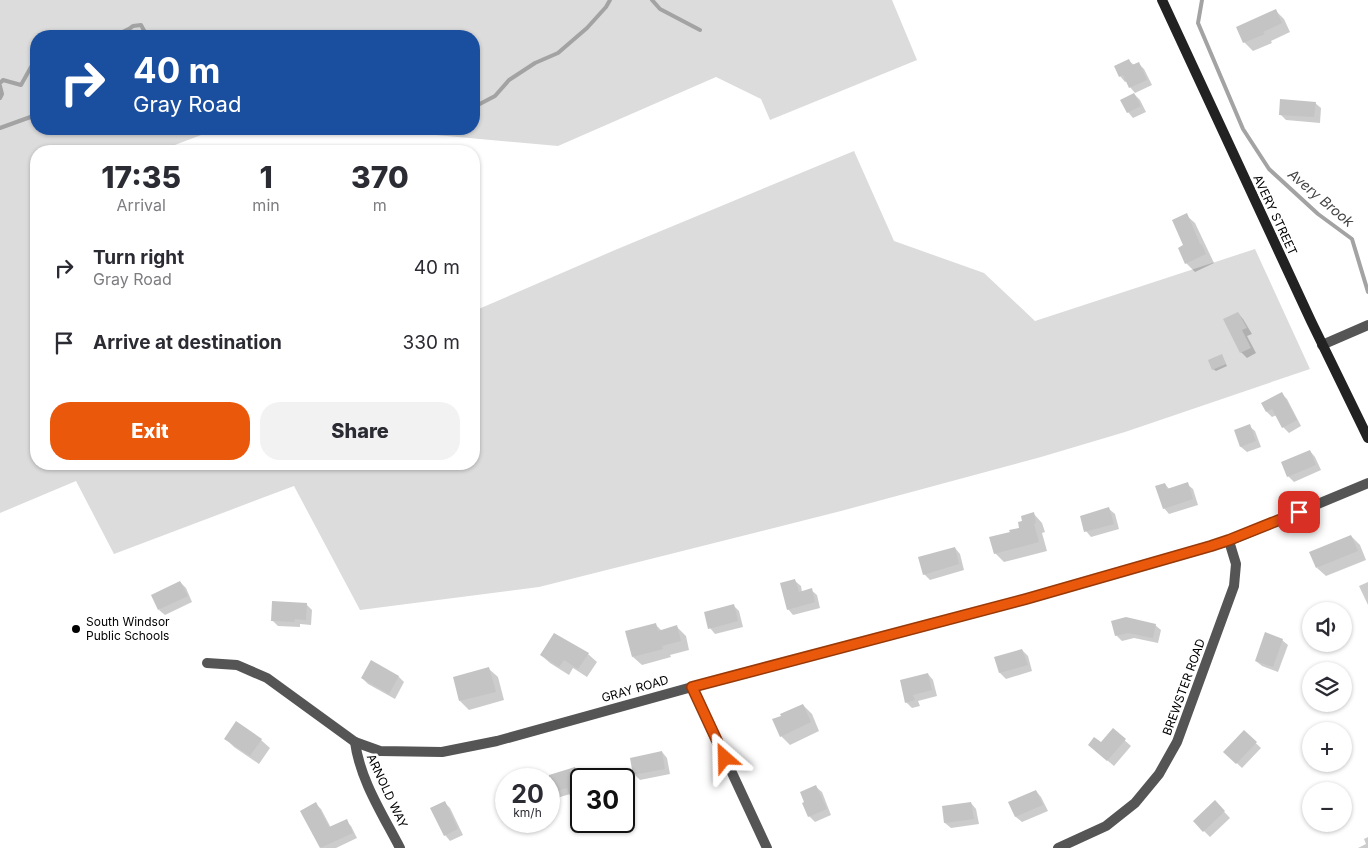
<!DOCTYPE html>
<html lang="en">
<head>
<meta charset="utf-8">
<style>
	body { margin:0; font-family:Inter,sans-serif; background:#f2f2f3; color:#2b2b33; height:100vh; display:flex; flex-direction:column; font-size:19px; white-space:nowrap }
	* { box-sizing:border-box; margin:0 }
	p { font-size:16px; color:#7c7c81 }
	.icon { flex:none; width:28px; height:28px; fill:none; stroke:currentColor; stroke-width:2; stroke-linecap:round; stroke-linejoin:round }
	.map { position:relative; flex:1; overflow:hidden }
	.panel { position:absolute; left:30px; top:145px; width:450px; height:325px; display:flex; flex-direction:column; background:#fff; border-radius:20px; box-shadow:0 1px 4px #0004 }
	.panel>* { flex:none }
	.top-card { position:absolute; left:30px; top:30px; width:450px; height:105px; border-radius:20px; box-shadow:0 1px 4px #0004; background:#1a4fa0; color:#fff; overflow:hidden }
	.fabs { position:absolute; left:1302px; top:602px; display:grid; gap:10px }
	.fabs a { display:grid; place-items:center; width:50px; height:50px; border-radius:50%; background:#fff; box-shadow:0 1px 4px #0004; font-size:25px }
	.speed { position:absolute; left:495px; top:768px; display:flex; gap:10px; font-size:25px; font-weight:700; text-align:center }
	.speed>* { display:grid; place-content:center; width:65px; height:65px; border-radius:50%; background:#fff; box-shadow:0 1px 4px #0004; line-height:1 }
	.speed small { font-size:12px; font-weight:400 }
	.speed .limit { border:2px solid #111; border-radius:8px; background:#fff; color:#111 }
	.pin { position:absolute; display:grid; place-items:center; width:42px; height:42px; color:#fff; margin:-21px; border-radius:10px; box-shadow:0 2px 8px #0006 }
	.me { position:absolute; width:55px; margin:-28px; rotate:335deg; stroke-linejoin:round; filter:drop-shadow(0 0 4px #0008) }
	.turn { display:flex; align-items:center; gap:18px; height:105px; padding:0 20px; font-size:22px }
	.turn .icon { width:65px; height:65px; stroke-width:2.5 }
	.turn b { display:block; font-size:35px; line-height:42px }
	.eta { display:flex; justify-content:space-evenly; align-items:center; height:85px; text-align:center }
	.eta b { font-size:30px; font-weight:800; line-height:35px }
	.cta { display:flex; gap:10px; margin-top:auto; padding:10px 20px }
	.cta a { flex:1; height:58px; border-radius:20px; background:#ea580c; color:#fff; font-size:20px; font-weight:800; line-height:58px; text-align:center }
	.cta a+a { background:#f2f2f3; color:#2b2b33 }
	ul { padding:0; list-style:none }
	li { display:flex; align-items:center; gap:15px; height:75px; padding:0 20px }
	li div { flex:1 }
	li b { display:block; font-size:19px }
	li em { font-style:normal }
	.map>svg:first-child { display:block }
	.green { fill:#dcdcdc }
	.shadow { fill:#0003 }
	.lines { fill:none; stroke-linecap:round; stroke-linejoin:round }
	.stream { stroke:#a3a3a3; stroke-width:4 }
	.building { fill:#c4c4c4 }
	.minor { stroke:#555; stroke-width:10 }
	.tertiary { stroke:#555; stroke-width:10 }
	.secondary { stroke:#222; stroke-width:10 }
	.route-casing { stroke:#983908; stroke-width:12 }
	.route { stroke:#ea580c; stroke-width:9 }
	.poi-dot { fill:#000; stroke:#fff; stroke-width:2 }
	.labels { text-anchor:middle; stroke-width:5; stroke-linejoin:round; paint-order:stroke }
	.street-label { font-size:12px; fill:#000; stroke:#fff }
	.poi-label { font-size:12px; fill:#000; stroke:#fff; text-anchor:start }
	.water-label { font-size:14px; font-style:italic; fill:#444; stroke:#fff }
</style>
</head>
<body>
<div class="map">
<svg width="1368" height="848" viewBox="0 0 1368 848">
	<rect width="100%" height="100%" fill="#fff"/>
	<!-- green -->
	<path class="green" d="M0,0h892l25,60 -147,60 -9,-21 -45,-22 -158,69 -188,-17h104v-93h-438v93h181l-58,22h-123v313h438v-153l141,-61 239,-99 40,90 90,32 51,48 220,-72 55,120 -185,63 -84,25 -200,54 -302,76 -179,23 -66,-124 -180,68 -38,-73 -76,32z"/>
	<!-- shadow -->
	<g class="shadow">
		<path d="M1275,10l9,9 6,13 -19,9 1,2 -19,8 -9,-9 -6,-14z"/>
		<path d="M1128,60l6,5 4,-2 6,6 8,16 -17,8 -5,-6 -3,-6 -2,1 -5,-6z"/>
		<path d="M1134,94l6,6 6,12 -13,6 -5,-6z"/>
		<path d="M1315,103l6,5 -1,15 -34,-3 -6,-6z"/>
		<path d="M1186,215l9,8 19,40 -19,9 -9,-9z"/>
		<path d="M1238,313l5,6 9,15 -5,2 9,17 -9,5 -6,-6z"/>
		<path d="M1222,356l5,10 -11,5 -3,-2z"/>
		<path d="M1281,393l6,6 14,27 -12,7 -6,-6 -6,-12 -5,2 -5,-5 -5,-9z"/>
		<path d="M1249,426l6,5 6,16 -14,5 -6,-5 -6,-16z"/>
		<path d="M1310,451l5,6 6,13 -27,12 -6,-6z"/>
		<path d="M1165,484l5,6 17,-6 6,5 5,16 -29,9 -5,-6z"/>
		<path d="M1109,509l6,5 4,15 -28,8 -5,-6z"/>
		<path d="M1034,514l8,9 3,9 -3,1 5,18 -43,11 -9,-9 16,-20 10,-5 3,-6z"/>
		<path d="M1351,536l9,9 6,15 -40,16 -9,-8z"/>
		<path d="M955,548l5,6 4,16 -34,10 -6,-6z"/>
		<path d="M795,581l6,5 1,6 9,-2 6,5 3,13 -27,7 -5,-6z"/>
		<path d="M180,582l6,6 6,14 -27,13 -6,-5z"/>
		<path d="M1368,582v23l-9,-19z"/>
		<path d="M306,604l6,6 -1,15 -11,-1v3l-22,-1 -6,-6z"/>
		<path d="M733,605l6,6 4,16 -28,7 -5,-6z"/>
		<path d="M655,624l7,7 15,-4 9,9 3,14 -19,5 1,2 -29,8 -9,-8z"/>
		<path d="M1155,625l6,5 -3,13 -24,-5 -12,3 -6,-6z"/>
		<path d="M1282,640l6,5 -10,27 -16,-6 -6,-5z"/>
		<path d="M1022,650l6,6 4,15 -26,8 -6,-6 -4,-15z"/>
		<path d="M588,654l9,8 -10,15 -14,-9 -4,7 -19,-12 -9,-8z"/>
		<path d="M371,662l28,15 5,5 -9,17 -27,-15 -6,-6z"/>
		<path d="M489,669l9,8 6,23 -35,10 -9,-9z"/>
		<path d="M928,674l5,6 4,16 -19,5 2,5 -8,2 -6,-6z"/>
		<path d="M803,705l9,9 7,17 -29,14 -9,-9z"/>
		<path d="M1113,730l18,16 -17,20 -19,-16z"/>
		<path d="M1244,732l17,16 -19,20 -17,-16z"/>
		<path d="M226,739l35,1 9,8 -11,16 -25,-17z"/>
		<path d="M662,752l5,6 3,16 -30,6 -5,-5z"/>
		<path d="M574,769l6,6 1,4v21l-5,1 -6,-7 -13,4 -6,-6 -4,-15z"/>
		<path d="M816,787l6,5 9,23 -16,7 -6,-6z"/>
		<path d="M1036,791l5,6 7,14 -26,11 -6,-5 -6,-14z"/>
		<path d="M444,802l6,6 13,27 -13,6 -5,-6z"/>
		<path d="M1215,802l15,16 -20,19 -15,-15z"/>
		<path d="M971,803l5,6 3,15 -28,4 -6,-5z"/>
		<path d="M316,804l5,5 10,19 15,-7 5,5 6,12 -21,10h-15l-19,-37z"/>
		<path d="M1368,837v11h-10l8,-4 -2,-5z"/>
	</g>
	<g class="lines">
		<!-- stream -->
		<g class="stream">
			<path d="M652,0l8,9 40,21"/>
			<path d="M1202,0l-4,23 45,106 26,40 49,45 34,25 16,53"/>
			<path d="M72,36c14,-9 23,2 33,-3l8,3"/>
			<path d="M117,36c4,-5 11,-5 16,-10l8,-1 6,11"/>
			<path d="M170,36l10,-1 15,1"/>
			<path d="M0,83l3,-3 18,5 10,-18 5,2"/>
			<path d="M0,86l2,8 -2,4"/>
			<path d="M474,107l21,-11 14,-16 26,-17 23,-10 29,-25 19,-21 4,-7"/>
			<path d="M0,128l36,-13"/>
		</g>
	</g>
	<!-- building -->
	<g class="building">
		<path d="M1276,9l6,14 -19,9 2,2 -22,9 -7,-16z"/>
		<path d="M1129,59l3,6 7,-3 8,18 -18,8 -6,-13 -4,2 -5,-11z"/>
		<path d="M1134,93l7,13 -14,7 -7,-13z"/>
		<path d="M1280,99l36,3 -2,15 -35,-2z"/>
		<path d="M1187,213l13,31 2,1 4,9 -21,10 -7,-16 5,-3 -11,-25z"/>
		<path d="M1238,312l9,16 -5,2 9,18 -11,5 -17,-34z"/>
		<path d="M1222,354l4,10 -14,6 -4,-10z"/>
		<path d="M1282,392l15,28 -15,8 -10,-19 -6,3 -5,-9z"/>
		<path d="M1250,424l6,17 -16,6 -6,-17z"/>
		<path d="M1310,450l6,15 -29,12 -6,-15z"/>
		<path d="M1188,482l5,17 -30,10 -8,-23 10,-3 2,6z"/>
		<path d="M1109,507l5,17 -30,8 -4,-16z"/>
		<path d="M1034,512l2,11 -2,1 5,18 -45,12 -5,-17 21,-5 -1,-2 10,-2 -1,-6 4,-1 -1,-5z"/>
		<path d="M1351,535l7,16 -42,17 -7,-16z"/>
		<path d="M955,547l4,17 -36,11 -5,-18z"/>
		<path d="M795,579l4,13 13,-4 3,14 -28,8 -7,-27z"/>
		<path d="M180,581l8,15 -30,14 -7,-15z"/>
		<path d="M272,601l35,2 -1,17 -11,-1 -1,3 -23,-1z"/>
		<path d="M734,604l4,17 -30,8 -4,-17z"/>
		<path d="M1126,617l30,7 -3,14 -25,-5 -13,3 -4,-15z"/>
		<path d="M656,623l2,8 19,-6 4,16 -19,5 1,3 -31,8 -7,-26z"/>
		<path d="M1265,632l18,7 -10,28 -18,-6z"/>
		<path d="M554,633l35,20 -11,16 -14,-9 -5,7 -19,-12z"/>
		<path d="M1022,649l6,16 -29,8 -5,-16z"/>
		<path d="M371,660l28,16 -10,18 -28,-16z"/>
		<path d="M489,667l7,25 -37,9 -6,-24z"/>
		<path d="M928,673l4,17 -19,5 2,5 -10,3 -5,-23z"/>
		<path d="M803,704l8,18 -31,15 -8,-18 9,-3 -1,-2z"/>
		<path d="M236,721l26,18 -12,17 -26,-17z"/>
		<path d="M1113,728l13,11 -19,22 -19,-16 6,-8 7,5z"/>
		<path d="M1244,730l13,12 -21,22 -13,-12z"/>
		<path d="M662,751l3,18 -32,6 -3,-17z"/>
		<path d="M575,767l6,26 -11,3 -3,-8 -18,5v-18z"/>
		<path d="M816,785l11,24 -19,8 -6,-14 2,-1 -4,-10z"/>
		<path d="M1036,790l7,15 -28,12 -7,-15z"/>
		<path d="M1215,800l10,11 -22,21 -10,-11z"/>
		<path d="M445,801l13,28 -14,7 -14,-28z"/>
		<path d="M316,802l13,25 18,-8 6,14 -33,15 -20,-37z"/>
		<path d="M971,802l3,17 -30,4 -2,-17z"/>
	</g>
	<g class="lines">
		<!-- minor -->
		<g class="minor">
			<path d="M207,663l30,2 30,13 88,64 25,9 62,1 55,-11 195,-54 334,-88 203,-58 139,-58"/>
			<path d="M692,687l75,161"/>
			<path d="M355,742c5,38 28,73 45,106"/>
			<path d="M1058,848l48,-22 29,-23 24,-29 18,-32 57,-156 2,-22 -7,-23"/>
		</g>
		<!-- tertiary -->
		<path class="tertiary" d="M1322,345l46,-20"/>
		<!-- secondary -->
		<path class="secondary" d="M1162,0l149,321 57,117"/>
	</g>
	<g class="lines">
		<!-- route casing -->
		<g class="route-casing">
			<path id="route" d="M725,758l-33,-71 334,-88 185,-53 18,-6 70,-28"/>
		</g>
		<!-- route -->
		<use href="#route" class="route"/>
	</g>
	<!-- markers -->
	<circle class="poi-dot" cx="76" cy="629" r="5"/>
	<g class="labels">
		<!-- street labels -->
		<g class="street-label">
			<text transform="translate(1275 215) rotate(65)" y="4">AVERY STREET</text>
			<text transform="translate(1184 687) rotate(-70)" y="4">BREWSTER ROAD</text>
			<text transform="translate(635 689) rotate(-16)" y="4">GRAY ROAD</text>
			<text transform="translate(387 791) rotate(65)" y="4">ARNOLD WAY</text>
		</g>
		<!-- poi labels -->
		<g class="poi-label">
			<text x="86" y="626">South Windsor<tspan x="86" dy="14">Public Schools</tspan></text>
		</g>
		<!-- water labels -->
		<g class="water-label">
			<text transform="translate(1321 198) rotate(40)" y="5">Avery Brook</text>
		</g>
	</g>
</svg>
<div class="fabs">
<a><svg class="icon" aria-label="sound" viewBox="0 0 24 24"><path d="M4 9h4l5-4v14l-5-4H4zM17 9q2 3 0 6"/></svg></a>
<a><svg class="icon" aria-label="layers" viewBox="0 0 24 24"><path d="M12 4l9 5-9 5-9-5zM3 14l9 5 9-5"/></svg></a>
<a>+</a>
<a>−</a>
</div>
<div class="speed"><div>20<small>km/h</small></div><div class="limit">30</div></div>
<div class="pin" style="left:1299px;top:512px;background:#d93025"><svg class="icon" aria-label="arrive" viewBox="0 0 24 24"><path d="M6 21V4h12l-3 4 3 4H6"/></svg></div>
<svg class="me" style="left:725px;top:758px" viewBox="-20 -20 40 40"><path d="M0-17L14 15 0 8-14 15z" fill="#ea580c" stroke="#fff" stroke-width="4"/></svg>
<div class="top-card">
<div class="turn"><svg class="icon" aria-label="right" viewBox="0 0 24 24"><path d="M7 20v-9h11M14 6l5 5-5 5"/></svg><div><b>40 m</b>Gray Road</div></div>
</div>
<section class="panel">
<div class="eta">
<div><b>17:35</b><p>Arrival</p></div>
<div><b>1</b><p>min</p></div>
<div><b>370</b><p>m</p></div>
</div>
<ul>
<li><svg class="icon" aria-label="right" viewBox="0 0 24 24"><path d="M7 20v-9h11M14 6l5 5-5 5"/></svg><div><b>Turn right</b><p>Gray Road</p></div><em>40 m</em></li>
<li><svg class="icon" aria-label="arrive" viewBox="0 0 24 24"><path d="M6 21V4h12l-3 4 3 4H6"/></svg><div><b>Arrive at destination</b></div><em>330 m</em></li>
</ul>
<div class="cta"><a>Exit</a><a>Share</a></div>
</section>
</div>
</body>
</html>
